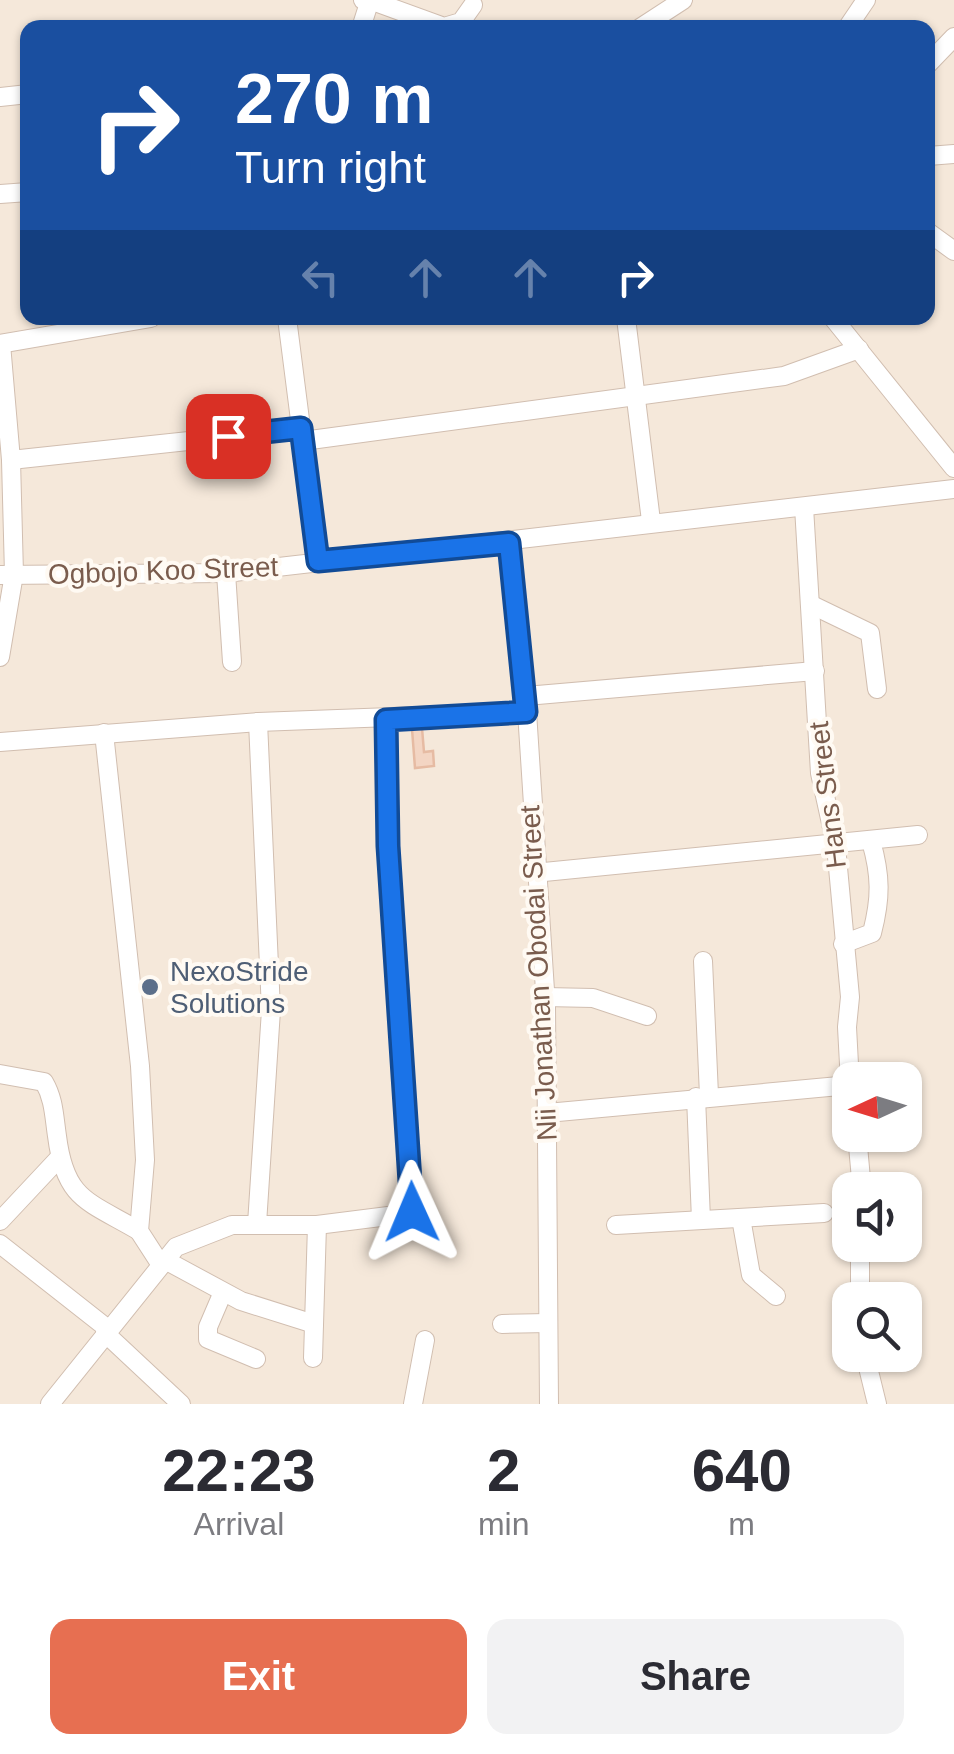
<!DOCTYPE html>
<html lang="en">
<head>
<meta charset="utf-8">
<style>
	body { margin:0; font-family:Arial,sans-serif; background:#f2f2f3; color:#2b2b33; height:100vh; display:flex; flex-direction:column; font-size:38px; white-space:nowrap }
	* { box-sizing:border-box; margin:0 }
	p { font-size:32px; color:#7c7c81 }
	.icon { flex:none; width:55px; height:55px; fill:none; stroke:currentColor; stroke-width:2; stroke-linecap:round; stroke-linejoin:round }
	.map { position:relative; height:1404px; overflow:hidden }
	.panel { display:flex; flex-direction:column; background:#fff; flex:1 }
	.panel>* { flex:none }
	.hud { position:absolute; left:20px; top:20px; width:915px; height:305px; border-radius:20px; box-shadow:0 2px 8px #0004; background:#1a4fa0; color:#fff; overflow:hidden }
	.needle { width:65px; rotate:266deg }
	.controls { position:absolute; left:832px; top:1062px; display:grid; gap:20px }
	.controls a { display:grid; place-items:center; width:90px; height:90px; border-radius:20px; background:#fff; box-shadow:0 2px 8px #0004; font-size:50px }
	.pin { position:absolute; display:grid; place-items:center; width:85px; height:85px; color:#fff; margin:-42px; border-radius:20px; box-shadow:0 5px 15px #0006 }
	.me { position:absolute; width:110px; margin:-55px; rotate:359deg; stroke-linejoin:round; filter:drop-shadow(0 0 8px #0008) }
	.turn { display:flex; align-items:center; gap:35px; height:210px; padding:0 50px; font-size:45px }
	.turn .icon { width:130px; height:130px; stroke-width:2.5 }
	.turn b { display:block; font-size:70px; line-height:85px }
	.lanes { display:flex; align-items:center; height:95px; padding:0 50px; background:#0003; justify-content:center; gap:50px; direction:ltr }
	.lanes .off { opacity:.35 }
	.eta { display:flex; justify-content:space-evenly; align-items:center; height:170px; text-align:center }
	.eta b { font-size:60px; font-weight:800; line-height:70px }
	.primary-button { display:flex; gap:20px; margin-top:auto; padding:20px 50px }
	.primary-button a { flex:1; height:115px; border-radius:20px; background:#e76f51; color:#fff; font-size:40px; font-weight:800; line-height:115px; text-align:center }
	.primary-button a+a { background:#f2f2f3; color:#2b2b33 }
	.map>svg:first-child { display:block }
	.residential { fill:#f5e8da; fill-rule:evenodd }
	.building { fill:#f3d5c3; stroke:#e6bba3; stroke-width:2.5 }
	.lines { fill:none; stroke-linecap:round; stroke-linejoin:round }
	.minor-casing { stroke:#d1beb0; stroke-width:20 }
	.minor { stroke:#fff; stroke-width:18 }
	.route-casing { stroke:#114b97; stroke-width:25 }
	.route { stroke:#1a73e8; stroke-width:18 }
	.service-dot { fill:#5c6f8a; stroke:#fffaf3; stroke-width:4 }
	.labels { text-anchor:middle; stroke-width:8; stroke-linejoin:round; paint-order:stroke }
	.street-label { font-size:28px; fill:#7a5c4d; stroke:#fffaf3 }
	.service-label { font-size:28px; fill:#4e5e75; stroke:#fffaf3; text-anchor:start }
</style>
</head>
<body>
<div class="map">
<svg width="954" height="1404" viewBox="0 0 954 1404">
	<rect width="100%" height="100%" fill="#fdf6ec"/>
	<!-- residential -->
	<path class="residential" d="M0,0h954v1404h-954zM28,28h900v290h-900zM850,1080h55v55h-55zM850,1190h55v55h-55zM850,1300h55v55h-55z"/>
	<!-- building -->
	<path class="building" d="M422,728l2,24 9,-1 1,15 -19,2 -3,-39z"/>
	<g class="lines">
		<!-- minor casing -->
		<g class="minor-casing">
			<g id="minor">
				<path d="M370,0l74,27 17,-5 12,-17"/>
				<path d="M361,28l8,-25 -6,-3"/>
				<path d="M640,28l43,-28"/>
				<path d="M847,28l19,-28"/>
				<path d="M928,64l26,-27"/>
				<path d="M0,97l28,-3"/>
				<path d="M928,156l26,-2"/>
				<path d="M0,194l28,-2"/>
				<path d="M928,232l26,19"/>
				<path d="M287,318l31,243"/>
				<path d="M626,318l25,203"/>
				<path d="M833,318l121,150"/>
				<path d="M0,344l151,-26"/>
				<path d="M1,344l10,116 290,-31"/>
				<path d="M303,441l481,-65 75,-27"/>
				<path d="M804,507l16,266 16,73 14,151 -3,30 3,56"/>
				<path d="M509,543l17,153 20,310 3,398"/>
				<path d="M226,573l6,89"/>
				<path d="M0,575l226,-2 728,-84"/>
				<path d="M812,605l58,28 7,56"/>
				<path d="M0,657l14,-83 -3,-114"/>
				<path d="M526,696l289,-25"/>
				<path d="M104,733l36,333 5,94 -6,71 22,34"/>
				<path d="M0,742l258,-20 268,-10"/>
				<path d="M534,873l384,-38"/>
				<path d="M843,944l29,-11c9,-35 9,-57 -1,-92"/>
				<path d="M703,961l6,134"/>
				<path d="M545,997l48,1 54,18"/>
				<path d="M0,1074l44,8c10,17 10,34 13,54 8,64 31,65 82,95"/>
				<path d="M696,1097l5,123"/>
				<path d="M547,1113l303,-28"/>
				<path d="M857,1135l5,55"/>
				<path d="M741,1218l10,57 25,21"/>
				<path d="M0,1221l60,-64"/>
				<path d="M257,1224l14,-214 -13,-288"/>
				<path d="M616,1225l208,-12"/>
				<path d="M0,1244l108,85"/>
				<path d="M860,1245v55"/>
				<path d="M165,1260l76,41 73,23"/>
				<path d="M223,1292l-15,35v12l48,20"/>
				<path d="M502,1324l46,-1"/>
				<path d="M105,1333l76,71"/>
				<path d="M865,1355l12,49"/>
				<path d="M313,1358l4,-133"/>
				<path d="M50,1404l126,-157 56,-22h85l95,-12 -24,-367 -1,-126"/>
				<path d="M413,1404l12,-64"/>
			</g>
		</g>
		<!-- minor -->
		<use href="#minor" class="minor"/>
	</g>
	<g class="lines">
		<!-- route casing -->
		<g class="route-casing">
			<path id="route" d="M228,436l73,-8 17,133 191,-18 17,169 -140,8 2,126 24,366"/>
		</g>
		<!-- route -->
		<use href="#route" class="route"/>
	</g>
	<!-- markers -->
	<circle class="service-dot" cx="150" cy="987" r="10"/>
	<g class="labels">
		<!-- street labels -->
		<g class="street-label">
			<text transform="translate(163 570) rotate(-2)" y="10">Ogbojo Koo Street</text>
			<text transform="translate(827 795) rotate(-97)" y="10">Hans Street</text>
			<text transform="translate(538 973) rotate(-93)" y="10">Nii Jonathan Obodai Street</text>
		</g>
		<!-- service labels -->
		<g class="service-label">
			<text x="170" y="981">NexoStride<tspan x="170" dy="32">Solutions</tspan></text>
		</g>
	</g>
</svg>
<div class="controls">
<a><svg class="needle" viewBox="-14 -14 28 28"><path d="M0-13l5 13h-10z" fill="#e53935"/><path d="M0 13l5-13h-10z" fill="#7c7c81"/></svg></a>
<a><svg class="icon" aria-label="sound" viewBox="0 0 24 24"><path d="M4 9h4l5-4v14l-5-4H4zM17 9q2 3 0 6"/></svg></a>
<a><svg class="icon" aria-label="search" viewBox="0 0 24 24"><circle cx="10" cy="10" r="6"/><path d="M15 15l6 6"/></svg></a>
</div>
<div class="pin" style="left:228px;top:436px;background:#d93025"><svg class="icon" aria-label="arrive" viewBox="0 0 24 24"><path d="M6 21V4h12l-3 4 3 4H6"/></svg></div>
<svg class="me" style="left:412px;top:1212px" viewBox="-20 -20 40 40"><path d="M0-17L14 15 0 8-14 15z" fill="#1a73e8" stroke="#fff" stroke-width="4"/></svg>
<div class="hud">
<div class="turn"><svg class="icon" aria-label="right" viewBox="0 0 24 24"><path d="M7 20v-9h11M14 6l5 5-5 5"/></svg><div><b>270 m</b>Turn right</div></div>
<div class="lanes"><svg class="icon off" aria-label="left" viewBox="0 0 24 24"><path d="M17 20v-9H6M10 6l-5 5 5 5"/></svg><svg class="icon off" aria-label="ahead" viewBox="0 0 24 24"><path d="M12 20V5M6 11l6-6 6 6"/></svg><svg class="icon off" aria-label="ahead" viewBox="0 0 24 24"><path d="M12 20V5M6 11l6-6 6 6"/></svg><svg class="icon" aria-label="right" viewBox="0 0 24 24"><path d="M7 20v-9h11M14 6l5 5-5 5"/></svg></div>
</div>
</div>
<section class="panel">
<div class="eta">
<div><b>22:23</b><p>Arrival</p></div>
<div><b>2</b><p>min</p></div>
<div><b>640</b><p>m</p></div>
</div>
<div class="primary-button"><a>Exit</a><a>Share</a></div>
</section>
</body>
</html>
